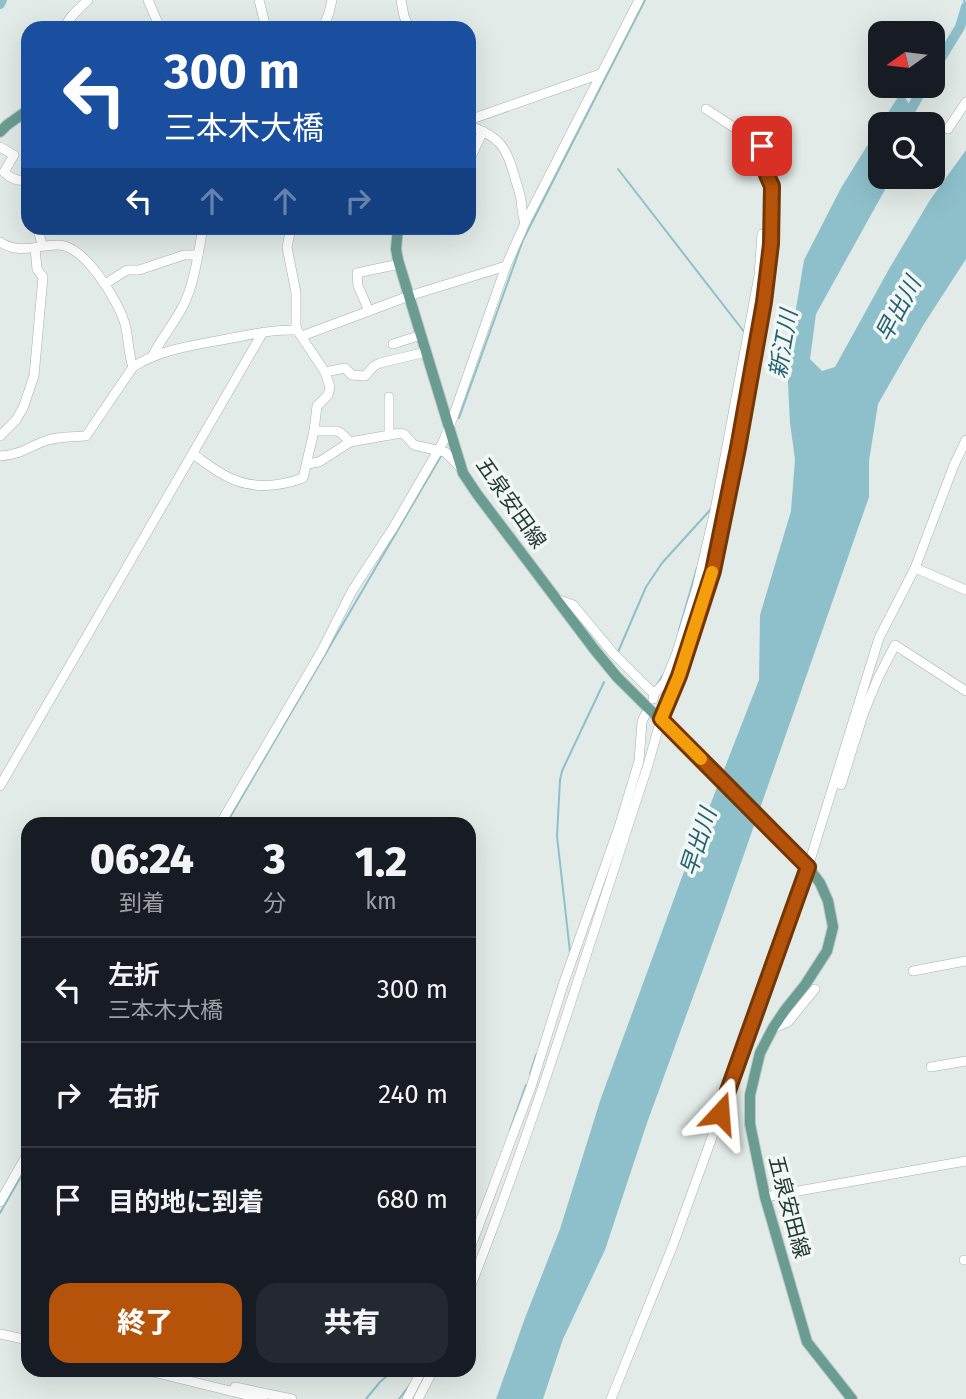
<!DOCTYPE html>
<html lang="ja">
<head>
<meta charset="utf-8">
<style>
	body { margin:0; font-family:"Fira Sans","Noto Sans JP",sans-serif; background:#242831; color:#f1f3f6; height:100vh; display:flex; flex-direction:column; font-size:26px; white-space:nowrap }
	* { box-sizing:border-box; margin:0 }
	p { font-size:23px; color:#9ea1a6 }
	.icon { flex:none; width:38px; height:38px; fill:none; stroke:currentColor; stroke-width:2; stroke-linecap:round; stroke-linejoin:round }
	.map { position:relative; flex:1; overflow:hidden }
	.side { position:absolute; left:21px; top:817px; width:455px; height:560px; display:flex; flex-direction:column; background:#171b24; border-radius:21px; box-shadow:0 7px 28px #0002 }
	.side>* { flex:none }
	.hud { position:absolute; left:21px; top:21px; width:455px; height:214px; border-radius:21px; box-shadow:0 7px 28px #0002; background:#1a4fa0; color:#fff; overflow:hidden }
	.needle { width:46px; rotate:256deg }
	.fabs { position:absolute; left:868px; top:21px; display:grid; gap:14px }
	.fabs a { display:grid; place-items:center; width:77px; height:77px; border-radius:14px; background:#171b24; box-shadow:0 7px 28px #0002; font-size:35px }
	.pin { position:absolute; display:grid; place-items:center; width:60px; height:60px; color:#fff; margin:-30px; border-radius:14px; box-shadow:0 4px 10px #0006 }
	.me { position:absolute; width:77px; margin:-38px; rotate:19deg; stroke-linejoin:round; filter:drop-shadow(0 0 5px #0008) }
	.turn { display:flex; align-items:center; gap:24px; height:147px; padding:0 28px; font-size:32px }
	.turn .icon { width:91px; height:91px; stroke-width:2.5 }
	.turn b { display:block; font-size:49px; line-height:60px }
	.lanes { display:flex; align-items:center; height:66px; padding:0 28px; background:#0003; justify-content:center; gap:35px; direction:ltr }
	.lanes .off { opacity:.35 }
	.eta { display:flex; justify-content:space-evenly; align-items:center; height:119px; text-align:center }
	.eta b { font-size:42px; font-weight:800; line-height:49px }
	.primary-button { display:flex; gap:14px; margin-top:auto; padding:14px 28px }
	.primary-button a { flex:1; height:80px; border-radius:21px; background:#b45309; color:#fff; font-size:28px; font-weight:800; line-height:80px; text-align:center }
	.primary-button a+a { background:#242831; color:#f1f3f6 }
	ul { padding:0; list-style:none }
	li { display:flex; align-items:center; gap:21px; height:105px; padding:0 28px; border-top:2px solid #363941 }
	li div { flex:1 }
	li b { display:block; font-size:26px }
	li em { font-style:normal }
	.map>svg:first-child { display:block }
	.water { fill:#8ec0cb }
	.lines { fill:none; stroke-linecap:round; stroke-linejoin:round }
	.stream { stroke:#8ec0cb; stroke-width:2 }
	.river { stroke:#8ec0cb; stroke-width:10 }
	.minor-casing { stroke:#a5b2ae; stroke-width:10 }
	.major-casing { stroke:#c1c8c6; stroke-width:12 }
	.minor { stroke:#fff; stroke-width:9 }
	.major { stroke:#6a9c91; stroke-width:10 }
	.route-casing { stroke:#753606; stroke-width:18 }
	.route { stroke:#b45309; stroke-width:12 }
	.slow { stroke:#f59e0b; stroke-width:12 }
	.labels { text-anchor:middle; stroke-width:7; stroke-linejoin:round; paint-order:stroke }
	.street-label { font-size:21px; fill:#233a34; stroke:#f2f7f5 }
	.water-label { font-size:23px; font-style:italic; fill:#236271; stroke:#f2f7f5 }
</style>
</head>
<body>
<div class="map">
<svg width="966" height="1399" viewBox="0 0 966 1399">
	<rect width="100%" height="100%" fill="#e2ebe7"/>
	<!-- water -->
	<g class="water">
		<path d="M901,92l21,31 -1,1h-40z"/>
		<path d="M880,125v52h12l-76,137 -6,45 12,12 13,-4 54,-98 41,-69 36,-50v109l-42,65 -46,80 -9,57v36l-148,423 -74,203 -42,127 -42,89 -20,60h-47l29,-81 35,-89 41,-131 81,-221 77,-197 1,-65 31,-104 4,-52 -5,-36 -3,-60 17,-103 37,-72z"/>
	</g>
	<g class="lines">
		<!-- stream -->
		<g class="stream">
			<path d="M964,0l2,7"/>
			<path d="M618,169l127,164"/>
			<path d="M459,418l64,-178 122,-240"/>
			<path d="M679,630l18,-62"/>
			<path d="M618,652l28,-65 16,-24 49,-54"/>
			<path d="M657,685l6,-10"/>
			<path d="M226,824l215,-368"/>
			<path d="M570,952l-13,-116 3,-56 2,-9 42,-89"/>
			<path d="M530,1074l6,-19"/>
			<path d="M510,1130l16,-45"/>
			<path d="M0,1213l28,-49"/>
			<path d="M366,1399l14,-17 14,-12"/>
			<path d="M399,1399l10,-13"/>
		</g>
		<!-- river -->
		<g class="river">
			<path d="M0,4l2,-4"/>
			<path d="M933,71l27,-44 6,-20"/>
			<path d="M903,124l21,-38"/>
		</g>
		<!-- minor casing -->
		<g class="minor-casing">
			<g id="minor">
				<path d="M148,0l12,28"/>
				<path d="M259,0l7,28"/>
				<path d="M401,0l3,16 5,12"/>
				<path d="M65,28c3,-11 15,-20 23,-28"/>
				<path d="M323,28l6,-15 3,-13"/>
				<path d="M469,120l131,-46"/>
				<path d="M469,126c31,10 38,22 46,52 2,7 5,15 6,22 1,8 1,15 4,23"/>
				<path d="M948,129l18,-27"/>
				<path d="M0,147l14,8 -10,17c7,7 14,10 24,8"/>
				<path d="M469,161l14,-30"/>
				<path d="M38,228l4,17"/>
				<path d="M0,242c20,13 37,3 58,3 27,0 60,56 67,79 4,15 3,29 8,43"/>
				<path d="M105,284l22,-14h12l45,-15h14"/>
				<path d="M369,311l-11,-25 -1,-13 42,-9"/>
				<path d="M302,336l107,-40 97,-30"/>
				<path d="M393,344l28,-9"/>
				<path d="M152,357c9,-19 23,-34 32,-53 11,-23 14,-51 19,-76"/>
				<path d="M325,372l20,-4 7,7 13,1 9,-10 6,-3 46,-11"/>
				<path d="M389,397v38"/>
				<path d="M314,431h23l4,2 9,9 51,-9 3,1 10,11 31,7 17,17"/>
				<path d="M0,436l16,-16 7,-12 11,-32 9,-99 -6,-8 -2,-21"/>
				<path d="M193,454c10,7 21,16 33,22 24,13 52,11 77,2l11,-47 3,-25 11,-11 2,-8 -5,-15 -28,-42 -1,-5v-32l-9,-46 4,-19"/>
				<path d="M0,456c18,-1 26,-7 42,-14 14,-6 30,-5 44,-6l47,-69c26,-18 68,-23 99,-29 22,-4 43,-9 65,-8"/>
				<path d="M307,464l12,-2 31,-20"/>
				<path d="M915,568l51,22"/>
				<path d="M557,599l16,6 40,48 41,41"/>
				<path d="M653,699l1,-5 11,-12 11,-27 21,-68 18,-77 44,-235 3,-41"/>
				<path d="M841,785l23,-73 14,-34 17,-33 71,46"/>
				<path d="M0,786l263,-454"/>
				<path d="M220,824l101,-172 31,-61 41,-63 50,-86 10,-25 53,-151 19,-43 114,-223"/>
				<path d="M913,971l53,-10"/>
				<path d="M773,1028l15,-6 27,-33"/>
				<path d="M931,1067l35,-6"/>
				<path d="M765,1197l201,-36"/>
				<path d="M0,1202l28,-49"/>
				<path d="M469,1251l62,-164 32,-102 56,-158 20,-66 3,-39 3,-7"/>
				<path d="M964,1260h2"/>
				<path d="M469,1290c68,-172 121,-350 179,-525l13,-46 18,-43 34,-105 21,-98 30,-171 6,-58 2,-58 -5,-11 -5,-29 -56,-37"/>
				<path d="M0,1334l28,6"/>
				<path d="M145,1370l118,29"/>
				<path d="M235,1387l57,12"/>
				<path d="M407,1399l15,-29"/>
				<path d="M418,1399l15,-29"/>
				<path d="M611,1399l62,-154 33,-91 102,-287 71,-229 36,-70 39,-103 12,-25"/>
			</g>
		</g>
		<!-- major casing -->
		<g class="major-casing">
			<g id="major">
				<path d="M0,132l7,-7 21,-15"/>
				<path d="M398,228l-2,21 2,11 65,213 14,21 117,155 23,28 191,190 12,16 8,18 5,26 -6,24 -22,34 -20,25 -12,18 -13,25 -10,42v29l15,73 42,145 45,57"/>
			</g>
		</g>
		<!-- minor -->
		<use href="#minor" class="minor"/>
		<!-- major -->
		<use href="#major" class="major"/>
	</g>
	<g class="lines">
		<!-- route casing -->
		<g class="route-casing">
			<path id="route" d="M720,1113l88,-246 -147,-148 18,-43 34,-105 25,-123 26,-146 7,-58 1,-58 -5,-11 -5,-29"/>
		</g>
		<!-- route -->
		<use href="#route" class="route"/>
		<!-- slow -->
		<path class="slow" d="M701,759l-40,-40 18,-43 33,-104"/>
	</g>
	<g class="labels">
		<!-- street labels -->
		<g class="street-label">
			<text transform="translate(511 503) rotate(55)" y="7">五泉安田線</text>
			<text transform="translate(789 1207) rotate(75)" y="7">五泉安田線</text>
		</g>
		<!-- water labels -->
		<g class="water-label">
			<text transform="translate(898 309) rotate(-62)" y="8">早出川</text>
			<text transform="translate(783 344) rotate(-80)" y="8">新江川</text>
			<text transform="translate(698 842) rotate(-72)" y="8">早出川</text>
		</g>
	</g>
</svg>
<div class="fabs">
<a><svg class="needle" viewBox="-14 -14 28 28"><path d="M0-13l5 13h-10z" fill="#e53935"/><path d="M0 13l5-13h-10z" fill="#9ea1a6"/></svg></a>
<a><svg class="icon" aria-label="search" viewBox="0 0 24 24"><circle cx="10" cy="10" r="6"/><path d="M15 15l6 6"/></svg></a>
</div>
<div class="pin" style="left:762px;top:146px;background:#d93025"><svg class="icon" aria-label="arrive" viewBox="0 0 24 24"><path d="M6 21V4h12l-3 4 3 4H6"/></svg></div>
<svg class="me" style="left:720px;top:1113px" viewBox="-20 -20 40 40"><path d="M0-17L14 15 0 8-14 15z" fill="#b45309" stroke="#fff" stroke-width="4"/></svg>
<div class="hud">
<div class="turn"><svg class="icon" aria-label="left" viewBox="0 0 24 24"><path d="M17 20v-9H6M10 6l-5 5 5 5"/></svg><div><b>300 m</b>三本木大橋</div></div>
<div class="lanes"><svg class="icon" aria-label="left" viewBox="0 0 24 24"><path d="M17 20v-9H6M10 6l-5 5 5 5"/></svg><svg class="icon off" aria-label="ahead" viewBox="0 0 24 24"><path d="M12 20V5M6 11l6-6 6 6"/></svg><svg class="icon off" aria-label="ahead" viewBox="0 0 24 24"><path d="M12 20V5M6 11l6-6 6 6"/></svg><svg class="icon off" aria-label="right" viewBox="0 0 24 24"><path d="M7 20v-9h11M14 6l5 5-5 5"/></svg></div>
</div>
<section class="side">
<div class="eta">
<div><b>06:24</b><p>到着</p></div>
<div><b>3</b><p>分</p></div>
<div><b>1.2</b><p>km</p></div>
</div>
<ul>
<li><svg class="icon" aria-label="left" viewBox="0 0 24 24"><path d="M17 20v-9H6M10 6l-5 5 5 5"/></svg><div><b>左折</b><p>三本木大橋</p></div><em>300 m</em></li>
<li><svg class="icon" aria-label="right" viewBox="0 0 24 24"><path d="M7 20v-9h11M14 6l5 5-5 5"/></svg><div><b>右折</b></div><em>240 m</em></li>
<li><svg class="icon" aria-label="arrive" viewBox="0 0 24 24"><path d="M6 21V4h12l-3 4 3 4H6"/></svg><div><b>目的地に到着</b></div><em>680 m</em></li>
</ul>
<div class="primary-button"><a>終了</a><a>共有</a></div>
</section>
</div>
</body>
</html>
